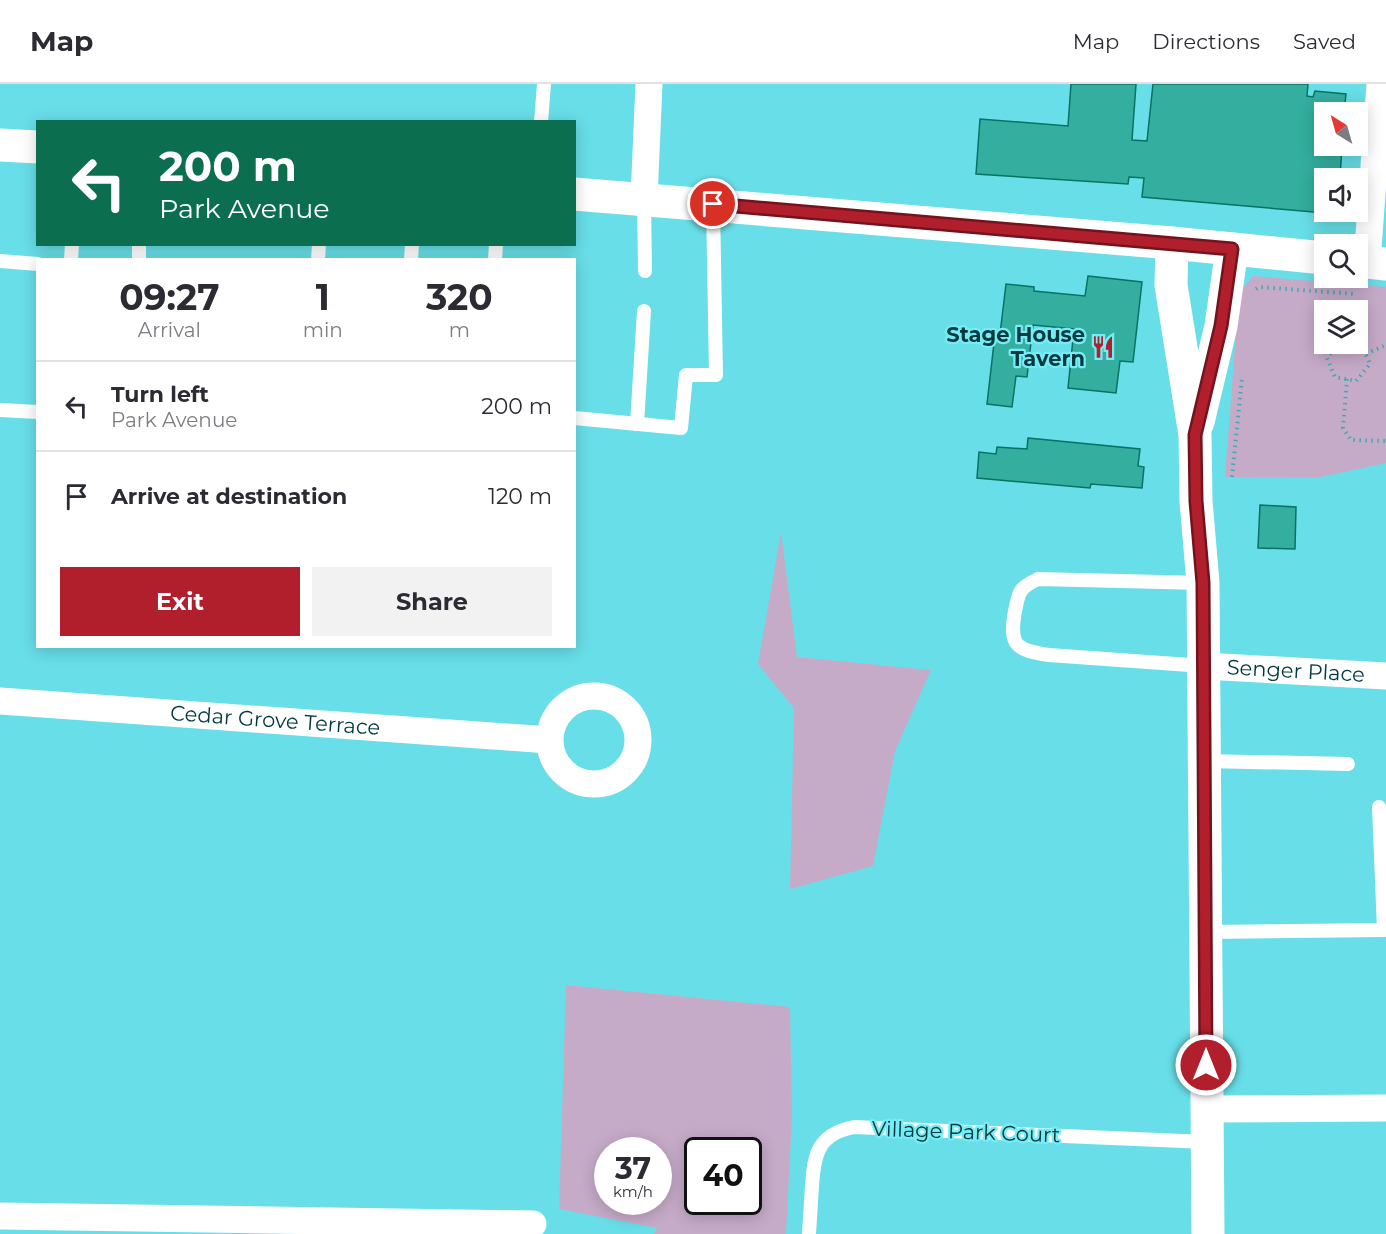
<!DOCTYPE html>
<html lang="en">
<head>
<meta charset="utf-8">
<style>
	body { margin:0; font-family:Montserrat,sans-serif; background:#f2f2f3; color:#2b2b33; height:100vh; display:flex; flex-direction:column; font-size:22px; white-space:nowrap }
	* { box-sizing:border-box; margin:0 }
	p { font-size:20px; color:#7c7c81 }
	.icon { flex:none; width:33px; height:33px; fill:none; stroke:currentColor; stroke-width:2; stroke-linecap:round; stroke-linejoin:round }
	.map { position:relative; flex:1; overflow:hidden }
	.panel { position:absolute; left:36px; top:174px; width:540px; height:390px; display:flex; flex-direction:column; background:#fff; border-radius:0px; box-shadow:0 3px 15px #0003 }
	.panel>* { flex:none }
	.banner { position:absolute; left:36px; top:36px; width:540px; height:126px; border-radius:0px; box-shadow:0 3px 15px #0003; background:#0b6e4f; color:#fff; overflow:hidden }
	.needle { width:39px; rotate:323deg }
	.fabs { position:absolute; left:1314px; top:18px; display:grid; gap:12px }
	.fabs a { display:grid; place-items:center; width:54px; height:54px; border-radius:0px; background:#fff; box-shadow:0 3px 15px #0003; font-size:30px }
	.speed { position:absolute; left:594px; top:1053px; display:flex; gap:12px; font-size:30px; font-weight:700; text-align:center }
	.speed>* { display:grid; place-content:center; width:78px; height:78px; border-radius:50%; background:#fff; box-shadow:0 3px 15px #0003; line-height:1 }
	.speed small { font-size:15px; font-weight:400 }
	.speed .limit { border:3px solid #111; border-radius:9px; background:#fff; color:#111 }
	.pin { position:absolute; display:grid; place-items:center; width:51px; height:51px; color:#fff; margin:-26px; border:3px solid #fff; border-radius:50%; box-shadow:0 2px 6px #0007 }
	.me { position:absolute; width:66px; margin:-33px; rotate:0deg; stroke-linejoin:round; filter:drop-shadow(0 0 4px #0008) }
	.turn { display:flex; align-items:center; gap:21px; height:126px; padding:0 24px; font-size:27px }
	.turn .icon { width:78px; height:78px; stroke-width:2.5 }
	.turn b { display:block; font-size:42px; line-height:51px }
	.eta { display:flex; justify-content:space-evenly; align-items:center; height:102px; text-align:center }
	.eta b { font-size:36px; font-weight:700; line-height:42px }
	.cta { display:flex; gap:12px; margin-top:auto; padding:12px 24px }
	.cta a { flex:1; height:69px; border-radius:0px; background:#b11f2d; color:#fff; font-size:24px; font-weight:700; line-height:69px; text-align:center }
	.cta a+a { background:#f2f2f3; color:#2b2b33 }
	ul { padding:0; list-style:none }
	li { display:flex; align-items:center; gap:18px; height:90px; padding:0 24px; border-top:2px solid #e1e1e2 }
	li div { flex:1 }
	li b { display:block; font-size:22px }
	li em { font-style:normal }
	header { display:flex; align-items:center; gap:36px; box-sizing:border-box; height:84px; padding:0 30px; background:#fff; border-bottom:2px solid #e1e1e2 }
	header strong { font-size:28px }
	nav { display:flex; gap:33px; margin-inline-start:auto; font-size:21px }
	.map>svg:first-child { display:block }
	.green { fill:#c6abc9; fill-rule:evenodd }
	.building { fill:#34ae9e; stroke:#0a7166; stroke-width:1.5 }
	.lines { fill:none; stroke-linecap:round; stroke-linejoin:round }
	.path { stroke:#46a7af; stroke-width:4; stroke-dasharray:1.5 4.5; stroke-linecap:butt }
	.service { stroke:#fff; stroke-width:14 }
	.minor { stroke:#fff; stroke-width:27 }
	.tertiary { stroke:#fff; stroke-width:33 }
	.secondary { stroke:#fff; stroke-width:33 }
	.route-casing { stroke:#73141d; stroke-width:15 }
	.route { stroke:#b11f2d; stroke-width:10 }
	.labels { text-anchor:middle; stroke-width:4.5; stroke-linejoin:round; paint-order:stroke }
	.poi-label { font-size:21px; font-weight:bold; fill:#013a3e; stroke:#76ecf6; text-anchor:end }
	.street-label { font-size:21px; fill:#013a3e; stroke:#76ecf6 }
</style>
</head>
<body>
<header>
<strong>Map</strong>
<nav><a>Map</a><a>Directions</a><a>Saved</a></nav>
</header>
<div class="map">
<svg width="1386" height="1150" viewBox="0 0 1386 1150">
	<rect width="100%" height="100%" fill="#68dee8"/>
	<!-- green -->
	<g class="green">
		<path d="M1253,192l133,11v176l-70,15 -91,-1 14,-185zM1324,226h34v34h-34z"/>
		<path d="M781,448l16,125 134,13 -36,81 -22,115 -83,23 4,-181 -36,-44z"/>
		<path d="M566,901l224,22 2,110 -6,117h-132l3,-6 -98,-19zM608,1066h50v52h-50zM698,1066h50v52h-50z"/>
	</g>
	<!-- building -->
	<g class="building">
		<path d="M1071,0h65l-4,56 15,1 6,-57h155l-1,12 6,1 2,-6 31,3 -2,18h-20v34h18l-2,32h-16v34h14l-1,2 -195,-17 2,-19 -15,-1 -1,7 -152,-10 4,-55 88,7z"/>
		<path d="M1088,192l54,6 -9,80 -13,-1 -4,32 -48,-5 6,-59 -41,-4 -6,52 -11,-1 -4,31 -25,-3 8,-70h5l6,-50 28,3v4l51,5z"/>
		<path d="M1028,354l112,11 -2,17 6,1 -2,21 -51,-4 -1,4 -113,-10 2,-26 17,2 1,-7 30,2z"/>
		<path d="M1260,421l36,2 -1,42 -37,-1z"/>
	</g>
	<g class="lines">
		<!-- path -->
		<g class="path">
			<path d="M1256,205l3,-2 96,7"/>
			<path d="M1338,260l-11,14 8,19 21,4 14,-17 -9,-20 -3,-1"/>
			<path d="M1366,270l20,-9"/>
			<path d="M1347,295l-4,49 8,12 35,1"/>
			<path d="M1232,393l10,-99"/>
		</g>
		<!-- service -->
		<g class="service">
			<path d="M541,38l3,-38"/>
			<path d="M644,115l1,72"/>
			<path d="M71,176l1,-16"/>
			<path d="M139,176v-16"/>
			<path d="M318,176l1,-16"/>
			<path d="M411,176l1,-16"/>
			<path d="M495,176l1,-16"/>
			<path d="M0,177l38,3"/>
			<path d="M0,326l38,2"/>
			<path d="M574,334l107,10 5,-53h30l-3,-171"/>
			<path d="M637,340l7,-113"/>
			<path d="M1203,499l-165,-4c-19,9 -19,12 -23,32 -6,34 0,39 34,44l155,11"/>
			<path d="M1205,677l143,3"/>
			<path d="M1206,848l178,-2 -5,-123"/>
			<path d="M809,1150c1,-16 2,-32 3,-48 2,-32 6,-52 42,-59l353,15"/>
		</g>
		<!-- minor -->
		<g class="minor">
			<path d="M644,115l5,-115"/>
			<path d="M1367,178l13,-178"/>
			<path id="s1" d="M1204,582l182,10"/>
			<circle cx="594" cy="656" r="44"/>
			<path id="s2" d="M0,617l549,39"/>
			<path d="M1207,1025l179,-1"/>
			<path d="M0,1132l533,8"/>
		</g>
		<!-- tertiary -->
		<g class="tertiary">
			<path d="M1172,159l-1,42 24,150 1,66 7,82 5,651"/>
			<path d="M1198,338l23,-96 11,-77"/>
		</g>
		<!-- secondary -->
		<g class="secondary">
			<path d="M0,61l38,2"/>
			<path d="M574,110l598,49 152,15"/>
			<path d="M1358,177l28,3"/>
		</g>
	</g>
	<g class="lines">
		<!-- route casing -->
		<g class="route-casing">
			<path id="route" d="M713,120l519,45 -11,77 -26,109 1,66 7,82 3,482"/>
		</g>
		<!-- route -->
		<use href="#route" class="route"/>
	</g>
	<!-- icons -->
	<defs>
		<g id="restaurant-bare" transform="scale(1.8)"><path d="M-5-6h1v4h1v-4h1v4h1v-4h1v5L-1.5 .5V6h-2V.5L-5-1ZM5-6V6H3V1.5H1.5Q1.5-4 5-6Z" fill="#b11f2d" stroke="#76ecf6" stroke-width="2.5" paint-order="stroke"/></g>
	</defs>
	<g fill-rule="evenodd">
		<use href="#restaurant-bare" x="1103" y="263"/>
	</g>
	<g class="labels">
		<!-- poi labels -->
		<g class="poi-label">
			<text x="1085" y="258">Stage House<tspan x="1085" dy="24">Tavern</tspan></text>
		</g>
		<!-- street labels -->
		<g class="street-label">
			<text dy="7" stroke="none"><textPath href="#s1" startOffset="92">Senger Place</textPath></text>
			<text dy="7" stroke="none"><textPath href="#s2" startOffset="276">Cedar Grove Terrace</textPath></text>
			<text transform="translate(966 1048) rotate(2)" y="7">Village Park Court</text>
		</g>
	</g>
</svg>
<div class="fabs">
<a><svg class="needle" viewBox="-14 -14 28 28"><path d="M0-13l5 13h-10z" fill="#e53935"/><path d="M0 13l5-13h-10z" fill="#7c7c81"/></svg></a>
<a><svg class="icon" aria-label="sound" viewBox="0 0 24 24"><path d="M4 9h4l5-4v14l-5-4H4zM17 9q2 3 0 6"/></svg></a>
<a><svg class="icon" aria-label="search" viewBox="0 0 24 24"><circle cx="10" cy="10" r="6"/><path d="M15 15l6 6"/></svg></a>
<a><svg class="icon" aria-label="layers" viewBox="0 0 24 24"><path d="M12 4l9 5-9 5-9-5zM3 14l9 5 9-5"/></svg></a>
</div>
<div class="speed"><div>37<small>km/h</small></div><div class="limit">40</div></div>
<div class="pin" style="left:713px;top:120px;background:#d93025"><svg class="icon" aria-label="arrive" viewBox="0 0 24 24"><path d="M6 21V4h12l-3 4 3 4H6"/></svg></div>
<svg class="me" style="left:1206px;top:981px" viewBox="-20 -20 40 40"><circle r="17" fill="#b11f2d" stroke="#fff" stroke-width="3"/><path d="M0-11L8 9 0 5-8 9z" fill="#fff"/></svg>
<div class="banner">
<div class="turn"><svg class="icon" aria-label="left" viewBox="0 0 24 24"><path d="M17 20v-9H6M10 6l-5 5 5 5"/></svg><div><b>200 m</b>Park Avenue</div></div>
</div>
<section class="panel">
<div class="eta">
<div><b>09:27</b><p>Arrival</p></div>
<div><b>1</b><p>min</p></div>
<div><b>320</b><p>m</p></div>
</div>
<ul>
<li><svg class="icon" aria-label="left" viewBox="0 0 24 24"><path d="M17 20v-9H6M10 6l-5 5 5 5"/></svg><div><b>Turn left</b><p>Park Avenue</p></div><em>200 m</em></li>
<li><svg class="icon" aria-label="arrive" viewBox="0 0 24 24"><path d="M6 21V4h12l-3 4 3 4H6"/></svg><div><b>Arrive at destination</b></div><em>120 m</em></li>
</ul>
<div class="cta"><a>Exit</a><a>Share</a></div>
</section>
</div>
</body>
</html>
